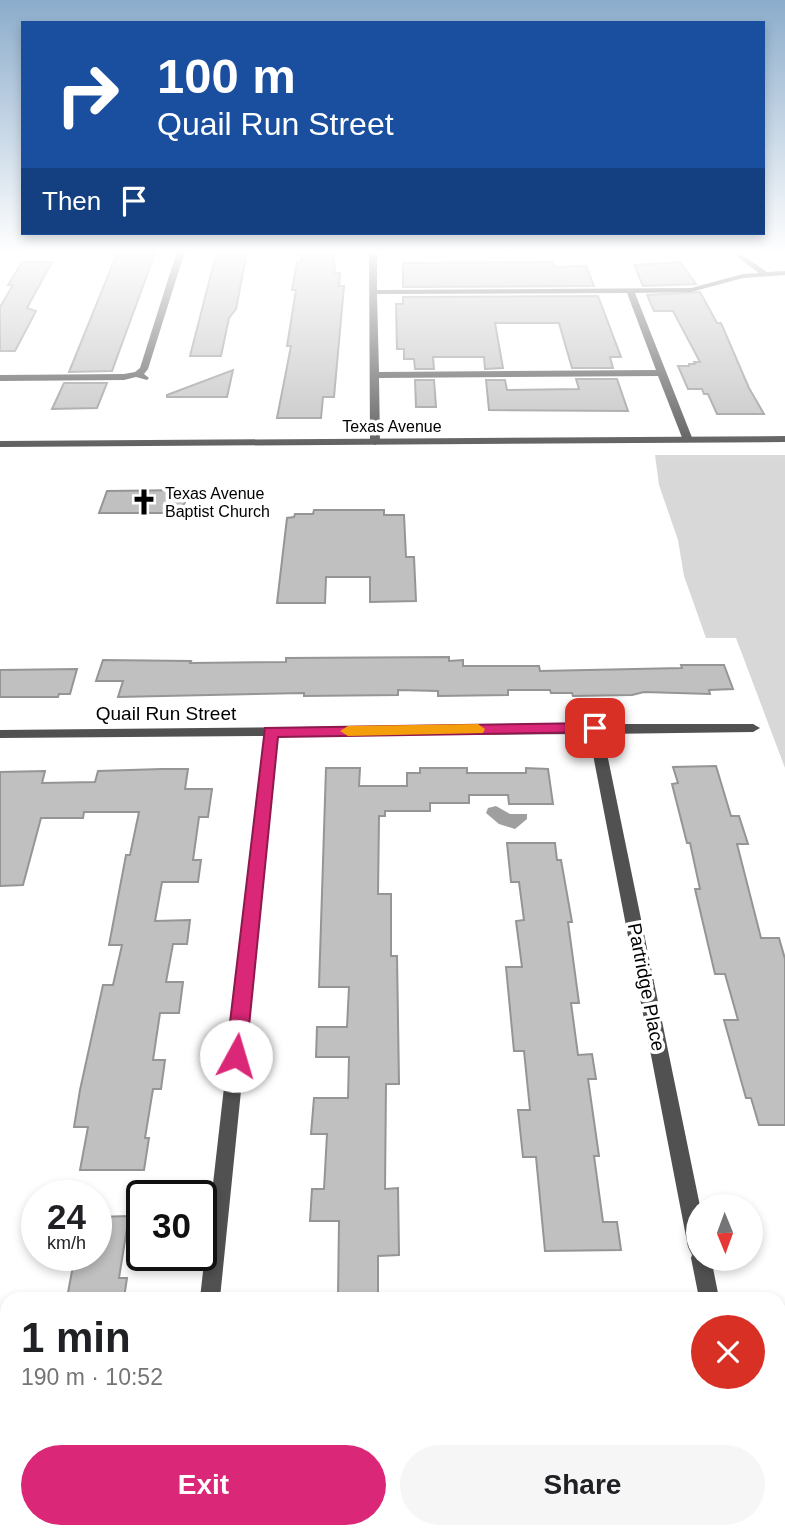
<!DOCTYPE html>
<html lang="en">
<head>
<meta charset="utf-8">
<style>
	body { margin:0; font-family:Helvetica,sans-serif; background:#f6f6f6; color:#202124; height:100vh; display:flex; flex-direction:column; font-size:26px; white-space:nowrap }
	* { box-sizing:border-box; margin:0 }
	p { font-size:23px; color:#757577 }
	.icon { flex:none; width:38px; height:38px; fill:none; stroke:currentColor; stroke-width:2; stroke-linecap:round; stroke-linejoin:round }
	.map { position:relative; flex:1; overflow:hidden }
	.drawer { position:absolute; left:0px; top:1292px; width:786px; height:247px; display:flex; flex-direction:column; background:#fff; border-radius:21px 21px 0 0; box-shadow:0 4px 10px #0003 }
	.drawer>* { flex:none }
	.top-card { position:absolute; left:21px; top:21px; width:744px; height:214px; border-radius:0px; box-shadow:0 4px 10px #0003; background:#1a4fa0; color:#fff; overflow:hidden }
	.needle { width:46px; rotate:179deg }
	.tools { position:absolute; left:686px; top:1194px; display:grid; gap:14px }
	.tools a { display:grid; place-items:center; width:77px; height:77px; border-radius:50%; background:#fff; box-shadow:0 4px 10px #0003; font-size:35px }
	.speed { position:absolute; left:21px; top:1180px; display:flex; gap:14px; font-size:35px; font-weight:700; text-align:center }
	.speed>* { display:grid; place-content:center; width:91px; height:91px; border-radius:50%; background:#fff; box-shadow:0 4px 10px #0003; line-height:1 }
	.speed small { font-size:18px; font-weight:400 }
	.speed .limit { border:4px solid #111; border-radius:10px; background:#fff; color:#111 }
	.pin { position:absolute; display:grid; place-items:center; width:60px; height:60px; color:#fff; margin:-30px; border-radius:14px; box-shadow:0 4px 10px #0006 }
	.me { position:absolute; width:77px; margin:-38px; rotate:6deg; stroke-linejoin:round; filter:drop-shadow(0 0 5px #0008) }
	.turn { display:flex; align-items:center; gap:24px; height:147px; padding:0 21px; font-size:32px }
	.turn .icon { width:91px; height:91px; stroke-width:2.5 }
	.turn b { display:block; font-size:49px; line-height:60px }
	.then { display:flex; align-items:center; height:66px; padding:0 21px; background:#0003; gap:14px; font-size:26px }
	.round { display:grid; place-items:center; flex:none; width:74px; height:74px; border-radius:37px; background:#f6f6f6 }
	.headline { display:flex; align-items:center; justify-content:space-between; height:119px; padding:0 21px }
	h1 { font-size:42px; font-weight:700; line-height:52px }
	.cta { display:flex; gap:14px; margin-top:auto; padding:14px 21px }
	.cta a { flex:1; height:80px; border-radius:42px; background:#db2777; color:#fff; font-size:28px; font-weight:700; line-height:80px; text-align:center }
	.cta a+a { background:#f6f6f6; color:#202124 }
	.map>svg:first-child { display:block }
	.green { fill:#d8d8d8 }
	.water { fill:#9f9f9f }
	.building { fill:#c0c0c0; stroke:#959595; stroke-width:2 }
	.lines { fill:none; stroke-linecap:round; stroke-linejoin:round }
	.minor { fill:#515151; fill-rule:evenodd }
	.tertiary { fill:#515151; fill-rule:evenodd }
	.route { fill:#db2777; stroke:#8e194d; stroke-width:2 }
	.slow { fill:#f59e0b }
	.labels { text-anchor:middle; stroke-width:7; stroke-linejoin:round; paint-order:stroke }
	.far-street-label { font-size:16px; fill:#000; stroke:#fff }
	.far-poi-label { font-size:16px; fill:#000; stroke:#fff; text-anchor:start }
	.street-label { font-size:19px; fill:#000; stroke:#fff }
</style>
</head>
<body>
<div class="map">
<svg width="785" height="1538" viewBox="0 0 785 1538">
	<rect width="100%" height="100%" fill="#fff"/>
	<!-- green -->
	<path class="green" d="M655,455h130v313l-49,-130h-30l-22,-62 -6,-36 -19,-55z"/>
	<!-- water -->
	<path class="water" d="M496,806l14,8h17v5l-12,10 -16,-5 -13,-11 2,-5z"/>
	<!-- building -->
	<g class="building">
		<path d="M118,251h35l-1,3 3,-1 -43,118 -43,1z"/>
		<path d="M217,251h28l-2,6h3l-10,52 -7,9 -8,38h-31z"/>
		<path d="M302,251h31l2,22h5l-1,13h5l-10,111h-11l-2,21h-44l14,-72h-4l9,-56h-4l5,-28h4z"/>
		<path d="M22,262h30l-25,46 9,3 -21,40h-15v-44l13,-22h-5z"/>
		<path d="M553,262l1,5 32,-1 8,20 -191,1v-24z"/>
		<path d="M680,262l16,22 -53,2 -9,-21z"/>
		<path d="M700,292l17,31h4l28,65 15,26h-47l-9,-20h-4l-2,-5h-14l-10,-23h11v-2h6l-1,-2h6l-27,-51h-19l-7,-16z"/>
		<path d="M598,296l23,61h-11l3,11h-41l-13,-45h-64l8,45 -18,1 -1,-12h-51l1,12h-19l-1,-10h-10v-10h-7l-1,-45h7v-7z"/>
		<path d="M233,370l-6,27h-60v-2z"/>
		<path d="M576,379h41l11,32 -139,-1 -3,-30h19l2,10 72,-1z"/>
		<path d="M415,380h19l2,27h-20z"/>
		<path d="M64,383h43l-10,25 -45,1z"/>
		<path d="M188,490l-6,23h-83l8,-22z"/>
		<path d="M314,510h70v5h20l2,42h8l2,44 -46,1v-25h-44l-1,26h-48l10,-85 7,-1 1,-3h18z"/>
		<path d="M449,657v4l14,-1v6h76l1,5 142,-3 -1,-3h43l9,24 -24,1 1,4 -66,-2 -12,3 -59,1 -1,-3h-21l-1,-3h-42v5l-70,1v-5l-40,-1v5l-94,1v-3l-186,4 5,-16h-27l7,-21 88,1 -1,2 96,-1v-4z"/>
		<path d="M77,669l-7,25h-11l-1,3h-58v-27z"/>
		<path d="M716,766l15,50h8l9,28h-11l24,94h18l6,21v166h-26l-8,-27h-5l-22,-78h14l-13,-46h-10l-20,-85h5l-10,-46h-3l-15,-59 6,-1 -5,-16z"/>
		<path d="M326,768h34l-1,18h48v-13h13v-5h47v5h59v-5l22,1 5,35h-44l-1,-9h-39v8h-39v8h-45v5h-6l-1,78h13v62h6l2,128h-13l-1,105 13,-1 1,67 -21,1v42h-40l1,-77h-29l2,-32h12l3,-55h-16l3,-36h34l1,-41h-33l1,-30h30l2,-40h-30z"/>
		<path d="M162,769h26l-3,20h27l-4,28h-9l-6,43h8l-3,22h-36l-7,39 35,-1 -3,24h-14l-7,38h17l-4,31h-19l-7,47h12l-4,29h-8l-8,49h4l-5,32h-64l8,-43h-14l6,-37 23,-105h10l9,-40h-13l17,-90h4l9,-43h-55l-1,6h-42l-18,67 -23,1v-114l45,-1 -3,12 53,-1 3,-11z"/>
		<path d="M507,843h48l2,17h4l11,62h-4l11,81h-8l7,52 14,-1 4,25h-8l11,77h-5l9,66h14l4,28 -76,1 -9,-94h-13l-5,-47h12l-6,-59h-10l-8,-84h16l-6,-46 8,-1 -5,-38h-8z"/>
		<path d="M129,1216l-10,62h8l-3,20h-57l8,-43h21v-38z"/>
	</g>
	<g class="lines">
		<!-- minor -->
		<g class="minor">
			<path d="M177,251h8l-37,118 -4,5 5,4 -2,2 -11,-3 -12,3 -124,1v-6l124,-1 11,-2 5,-4z"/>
			<path d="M369,251h8v39l314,-2 52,-14 16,-1 -22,-16 -1,-2 4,-2 27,19 18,-1v4l-42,3 -52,14 -56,1 58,147 -2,2 -8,-2 -25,-64 -279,2 1,64 -5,3 -5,-3zM627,293l29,77 -277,2 -2,-78z"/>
			<path d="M595,724h158l7,4 -7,4 -150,2 97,472 -2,52h13l8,40h-20l-8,-40 1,-3 -4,-8 -99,-513 -312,2 -57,562h-20l64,-562 -264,2v-8z"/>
			<path d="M173,1531h24l-1,7h-24z"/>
			<path d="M743,1531h24l1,7h-24z"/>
		</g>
		<!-- tertiary -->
		<path class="tertiary" d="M785,436v6l-785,5v-6z"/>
	</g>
	<!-- sky -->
	<linearGradient id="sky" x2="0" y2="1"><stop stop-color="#8baccb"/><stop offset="0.54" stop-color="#fff"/><stop offset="1" stop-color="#fff" stop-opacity="0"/></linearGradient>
	<rect width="785" height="466" fill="url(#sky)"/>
	<!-- route -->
	<path class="route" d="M595,723l5,1 2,4 -2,4 -322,5 -32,319 -3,6 -7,2 -7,-2 -3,-6 39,-328z"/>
	<!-- slow -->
	<path class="slow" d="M478,724l7,5 -2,4 -135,3 -8,-5 8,-5z"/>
	<!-- icons -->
	<defs>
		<g id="church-bare" transform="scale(2.1)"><path d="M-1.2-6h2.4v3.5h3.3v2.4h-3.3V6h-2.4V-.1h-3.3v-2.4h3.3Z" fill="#000" stroke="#fff" stroke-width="2.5" paint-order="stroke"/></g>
	</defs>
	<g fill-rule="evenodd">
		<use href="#church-bare" x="144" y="502"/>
	</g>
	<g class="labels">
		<!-- far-street labels -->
		<g class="far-street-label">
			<text x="392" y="432">Texas Avenue</text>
		</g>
		<!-- far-poi labels -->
		<g class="far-poi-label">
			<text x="165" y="499">Texas Avenue<tspan x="165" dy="18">Baptist Church</tspan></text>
		</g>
		<!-- street labels -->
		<g class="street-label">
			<text x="166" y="720">Quail Run Street</text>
			<text transform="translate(647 987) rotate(79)" y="7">Partridge Place</text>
		</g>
	</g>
</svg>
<div class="tools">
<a><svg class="needle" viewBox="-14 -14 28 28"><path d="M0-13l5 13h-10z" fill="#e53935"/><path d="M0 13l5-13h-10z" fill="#757577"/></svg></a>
</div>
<div class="speed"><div>24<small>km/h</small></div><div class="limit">30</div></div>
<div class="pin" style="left:595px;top:728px;background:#d93025"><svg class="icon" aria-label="arrive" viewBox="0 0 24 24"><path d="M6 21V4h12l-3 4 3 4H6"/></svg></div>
<svg class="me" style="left:236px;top:1056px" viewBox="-20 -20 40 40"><circle r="19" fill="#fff"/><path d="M0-13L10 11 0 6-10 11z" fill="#db2777"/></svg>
<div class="top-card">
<div class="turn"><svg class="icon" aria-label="right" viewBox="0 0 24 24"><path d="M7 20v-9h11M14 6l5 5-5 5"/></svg><div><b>100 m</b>Quail Run Street</div></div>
<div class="then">Then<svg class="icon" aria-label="arrive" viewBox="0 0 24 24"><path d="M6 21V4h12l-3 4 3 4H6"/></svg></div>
</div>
<section class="drawer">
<div class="headline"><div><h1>1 min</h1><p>190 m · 10:52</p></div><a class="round" style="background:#d93025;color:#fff"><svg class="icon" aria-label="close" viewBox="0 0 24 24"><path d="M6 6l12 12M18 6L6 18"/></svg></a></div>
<div class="cta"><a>Exit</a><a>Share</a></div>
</section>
</div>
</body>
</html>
